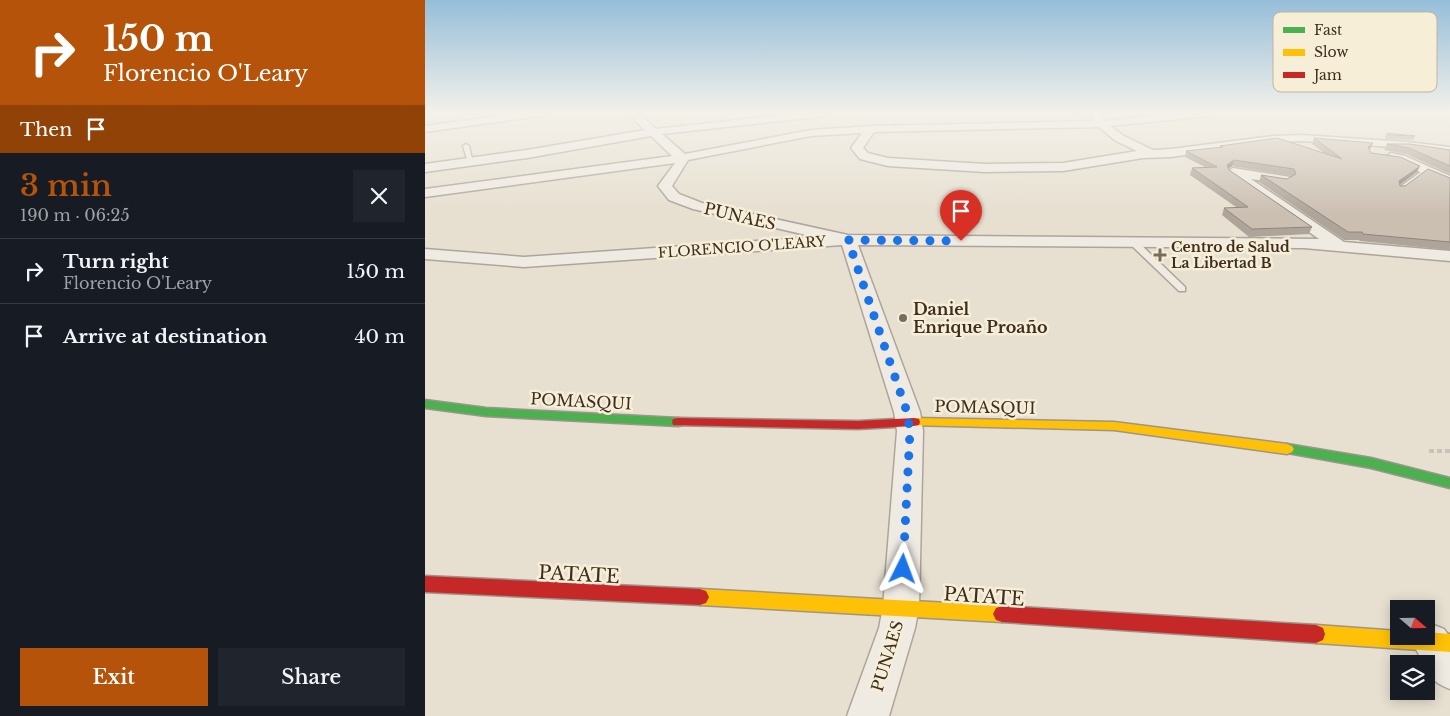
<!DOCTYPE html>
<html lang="en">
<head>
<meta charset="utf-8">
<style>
	body { margin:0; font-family:"Libre Baskerville",serif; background:#20242c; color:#f1f3f6; height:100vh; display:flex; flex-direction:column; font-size:19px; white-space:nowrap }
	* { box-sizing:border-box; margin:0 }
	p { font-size:16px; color:#9ea1a6 }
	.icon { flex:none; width:28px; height:28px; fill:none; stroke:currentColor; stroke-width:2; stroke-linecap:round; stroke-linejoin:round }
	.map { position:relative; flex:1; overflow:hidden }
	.side { display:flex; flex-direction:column; background:#171b24; width:425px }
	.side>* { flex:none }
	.banner { background:#b45309; color:#fff; overflow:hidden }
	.needle { width:32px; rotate:110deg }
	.tools { position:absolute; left:965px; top:600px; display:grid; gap:10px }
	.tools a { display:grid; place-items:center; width:45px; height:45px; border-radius:0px; background:#171b24; box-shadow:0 2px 12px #0003; font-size:25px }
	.pin { position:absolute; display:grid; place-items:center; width:42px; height:42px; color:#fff; margin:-51px -21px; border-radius:50% 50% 50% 0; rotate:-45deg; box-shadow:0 0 5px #0007 }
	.pin .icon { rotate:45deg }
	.me { position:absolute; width:55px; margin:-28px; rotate:3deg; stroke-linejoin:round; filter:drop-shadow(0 0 4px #0008) }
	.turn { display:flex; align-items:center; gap:18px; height:105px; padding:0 20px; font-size:22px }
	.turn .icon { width:65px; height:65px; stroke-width:2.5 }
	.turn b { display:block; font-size:35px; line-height:42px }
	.then { display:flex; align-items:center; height:48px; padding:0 20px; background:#0003; gap:10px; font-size:19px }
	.round { display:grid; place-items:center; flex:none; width:52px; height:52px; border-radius:0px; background:#20242c }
	.head { display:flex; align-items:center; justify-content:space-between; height:85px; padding:0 20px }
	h1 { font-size:30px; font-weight:600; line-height:38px; color:#b45309 }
	.primary-button { display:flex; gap:10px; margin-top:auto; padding:10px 20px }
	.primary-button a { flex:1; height:58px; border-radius:0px; background:#b45309; color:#fff; font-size:20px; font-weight:600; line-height:58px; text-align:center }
	.primary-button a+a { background:#20242c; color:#f1f3f6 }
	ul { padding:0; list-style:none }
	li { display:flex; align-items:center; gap:15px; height:65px; padding:0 20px; border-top:1px solid #363941 }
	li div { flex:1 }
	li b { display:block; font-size:19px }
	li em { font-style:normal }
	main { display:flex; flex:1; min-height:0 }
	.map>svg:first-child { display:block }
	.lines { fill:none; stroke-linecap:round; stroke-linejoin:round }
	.lane-casing { stroke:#ada599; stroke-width:3 }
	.street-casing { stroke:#ada599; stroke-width:3 }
	.fast-casing { stroke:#9c958a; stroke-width:3 }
	.slow-casing { stroke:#9c958a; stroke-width:3 }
	.jam-casing { stroke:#9c958a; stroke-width:3 }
	.path { stroke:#c8c2b9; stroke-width:4; stroke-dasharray:5 3; stroke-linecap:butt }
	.lane { fill:#efebe3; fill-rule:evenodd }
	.street { fill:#efebe3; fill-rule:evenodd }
	.fast { fill:#4caf50; fill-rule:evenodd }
	.slow { fill:#ffc107; fill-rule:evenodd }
	.jam { fill:#c62828; fill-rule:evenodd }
	.wall { fill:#afa499 }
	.shaded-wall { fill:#8e867d }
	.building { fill:#cbbfb2; stroke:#8e867d }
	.route { stroke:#1a73e8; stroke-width:9; stroke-dasharray:0 16.2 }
	.poi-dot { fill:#786c5e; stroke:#f7eed8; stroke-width:2 }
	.labels { text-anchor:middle; stroke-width:5; stroke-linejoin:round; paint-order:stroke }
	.far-street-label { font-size:14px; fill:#3d2e20; stroke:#f7eed8 }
	.far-poi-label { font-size:14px; font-weight:bold; fill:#3d2e20; stroke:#f7eed8; text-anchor:start }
	.street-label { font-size:16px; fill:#3d2e20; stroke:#f7eed8 }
	.poi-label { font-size:16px; font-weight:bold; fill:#3d2e20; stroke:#f7eed8; text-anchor:start }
	.near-street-label { font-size:19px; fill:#3d2e20; stroke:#f7eed8 }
	.key { fill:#f7eed8; stroke:#bfb4a1; stroke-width:1 }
	.key-label { font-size:14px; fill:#3d2e20 }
</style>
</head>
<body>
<main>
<section class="side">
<div class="banner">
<div class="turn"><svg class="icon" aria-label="right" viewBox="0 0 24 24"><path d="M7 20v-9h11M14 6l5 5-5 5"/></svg><div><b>150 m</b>Florencio O'Leary</div></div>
<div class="then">Then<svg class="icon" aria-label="arrive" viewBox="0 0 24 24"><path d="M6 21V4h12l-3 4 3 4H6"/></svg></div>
</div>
<div class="head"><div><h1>3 min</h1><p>190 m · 06:25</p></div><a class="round"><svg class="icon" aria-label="close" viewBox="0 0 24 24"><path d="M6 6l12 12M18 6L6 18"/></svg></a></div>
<ul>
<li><svg class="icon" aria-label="right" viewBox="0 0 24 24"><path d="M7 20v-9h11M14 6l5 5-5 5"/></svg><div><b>Turn right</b><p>Florencio O'Leary</p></div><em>150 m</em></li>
<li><svg class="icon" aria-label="arrive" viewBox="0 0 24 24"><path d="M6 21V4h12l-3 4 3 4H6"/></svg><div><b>Arrive at destination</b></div><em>40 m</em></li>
</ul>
<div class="primary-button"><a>Exit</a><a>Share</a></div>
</section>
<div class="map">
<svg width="1025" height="716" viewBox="0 0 1025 716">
	<rect width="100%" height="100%" fill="#e7e0d1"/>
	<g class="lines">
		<!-- lane casing -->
		<g class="lane-casing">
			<g id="lane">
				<path d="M41,144l3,2 4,17 -5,-1 -5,-16z"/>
				<path d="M1000,169l5,1 -29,21h-4v-2z"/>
				<path d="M705,240h6l49,47v4h-6l-49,-47z"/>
			</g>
		</g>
		<!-- street casing -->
		<g class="street-casing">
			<g id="street">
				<path d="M94,113h27l-5,3 -116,16v-6z"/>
				<path d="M202,113h11l18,16 143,-16h33l-5,3 -165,18 23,20 126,-24 60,-4 224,-5 -4,-5 5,-3 4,1 5,7 74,-8h36l-5,3 -100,10 14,10 29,14 18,-1 102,-13 29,-1 105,7 43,5v8l-43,-7 -105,-7 -29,1 -102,15 -28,1 -80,13 -78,1 -97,-6 -28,-7 -9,-11 11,-15 -51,3 -123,24 -16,26 7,8 23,9 146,32 471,4 -91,-64 -1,-3 6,-4 57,9 2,3 -7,4 -34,-5 93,63 106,9v10l-146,-13 -446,-3 62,167 3,19 -4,176 -4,21 -26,88h-42l32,-88 4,-21 14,-176 -3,-19 -52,-167 -318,22 -99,-8v-10l99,8 291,-20 -122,-28 -24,-9 -11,-14 17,-23 -250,34v-8l247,-33 -21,-20 -124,22 -102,14v-8l102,-14 118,-20zM674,127l17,14 21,10 -74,12 -78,1 -97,-6 -20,-5 -5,-5 11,-16z"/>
				<path d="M966,153l14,3 45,20v9l-53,-23 -10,-2 -2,-3z"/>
				<path d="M1006,624l13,5 6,8v52c-11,-4 -24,-12 -24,-25h-2l-12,-22 3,-6h11v-10z"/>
			</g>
		</g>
		<!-- fast casing -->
		<g class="fast-casing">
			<g id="fast">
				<path d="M0,400l61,8 192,10 5,1 1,3 -1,3 -5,1 -192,-10 -61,-8z"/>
				<path d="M862,444l84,14 79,20v10l-79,-20 -89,-16 -2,-3 2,-3z"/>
			</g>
		</g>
		<!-- slow casing -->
		<g class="slow-casing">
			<g id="slow">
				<path d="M489,418l200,4 173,22 5,2 2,3 -2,3 -5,2 -173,-24 -205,-5 -1,-3 1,-3z"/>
				<path d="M275,589l302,17 6,2 3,6 -3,6 -6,2 -302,-17 -6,-2 -3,-6 3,-6z"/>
				<path d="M891,625l83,6v5h27v-4l24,2v18l-134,-9 -7,-3 -2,-6 2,-6z"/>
			</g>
		</g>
		<!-- jam casing -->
		<g class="jam-casing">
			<g id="jam">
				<path d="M253,418l180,3 56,-3 5,1 1,3 -1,3 -5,1 -56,3 -185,-4 -1,-3 1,-3z"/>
				<path d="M0,576l275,13 6,2 3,6 -3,6 -6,2 -275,-13z"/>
				<path d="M577,606l314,19 7,3 2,6 -2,6 -7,3 -314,-21 -6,-2 -3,-6 3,-6z"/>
			</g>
		</g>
		<!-- path -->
		<path class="path" d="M1004,451h21"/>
		<!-- lane -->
		<use href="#lane" class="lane"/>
		<!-- street -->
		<use href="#street" class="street"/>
		<!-- fast -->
		<use href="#fast" class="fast"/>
		<!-- slow -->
		<use href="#slow" class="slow"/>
		<!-- jam -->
		<use href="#jam" class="jam"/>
	</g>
	<!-- wall -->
	<g class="wall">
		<path d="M962,133l28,3 -2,4 -27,-1 -1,-2z"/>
		<path d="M889,138l56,11h-1l2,4 46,19 -17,13v1l50,-8v72l-90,-9 -1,-1h-15l-85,-58 2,-7 26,4 5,-3 -60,-10 -4,3 1,1 83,57 -3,7 -60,3 -27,-22 2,-7 12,-1 -46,-32 2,-7 13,-1 -20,-10 1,-6 33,-3 1,-2 104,7 -12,-9z"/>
		<path d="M962,144l63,6v24l-44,-20 -22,-4z"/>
	</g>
	<!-- shaded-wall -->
	<g class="shaded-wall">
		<path d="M948,143l-3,6 -5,4 3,-6z"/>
		<path d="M809,160l-2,6 -7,5 2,-6z"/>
		<path d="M995,166l-3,6 -21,15 3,-6z"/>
	</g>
	<!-- building -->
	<g class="building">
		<path d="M962,133l28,3 -27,-1z"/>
		<path d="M852,138l65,21 -28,-21 59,5 -5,4 3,6 29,4 20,9 -21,15 1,5h5l23,-17 22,9v64l-87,-8 -1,-2h-14l-87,-57 26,4 9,-5 -2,-5 -60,-9 -7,5 2,5 83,57 -60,2 -28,-21 24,-1 -56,-39 25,-1 -31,-16 37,-4 -3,-1z"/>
		<path d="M962,144h23l40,6v16l-41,-18z"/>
	</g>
	<!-- sky -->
	<linearGradient id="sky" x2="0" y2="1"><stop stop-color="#96bed9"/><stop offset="0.53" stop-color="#f4f1ea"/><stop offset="1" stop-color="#f4f1ea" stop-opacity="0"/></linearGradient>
	<rect width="1025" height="213" fill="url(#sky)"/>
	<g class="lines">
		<!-- route -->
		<path class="route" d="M478,569l7,-138 -3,-19 -59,-172 113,1"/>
	</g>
	<!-- markers -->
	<g class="poi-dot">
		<path d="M732.5 247.5h5v5h5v5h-5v5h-5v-5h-5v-5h5z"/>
		<circle cx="478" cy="318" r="5"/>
	</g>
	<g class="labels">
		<!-- far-street labels -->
		<g class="far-street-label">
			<text transform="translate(317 247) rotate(-4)" y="5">FLORENCIO O'LEARY</text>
		</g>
		<!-- far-poi labels -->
		<g class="far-poi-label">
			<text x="746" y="252">Centro de Salud<tspan x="746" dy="16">La Libertad B</tspan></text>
		</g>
		<!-- street labels -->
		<g class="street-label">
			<text transform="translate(315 216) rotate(13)" y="6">PUNAES</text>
			<text transform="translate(156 401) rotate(3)" y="6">POMASQUI</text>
			<text transform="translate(560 407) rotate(1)" y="6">POMASQUI</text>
			<text transform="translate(462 656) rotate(-73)" y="6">PUNAES</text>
		</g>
		<!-- poi labels -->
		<g class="poi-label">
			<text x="488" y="315">Daniel<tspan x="488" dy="18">Enrique Proaño</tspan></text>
		</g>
		<!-- near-street labels -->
		<g class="near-street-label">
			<text transform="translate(154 574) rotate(3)" y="7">PATATE</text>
			<text transform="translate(559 596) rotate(4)" y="7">PATATE</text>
		</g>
	</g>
	<!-- legend -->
	<rect x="848" y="12" width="164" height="80" rx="8" class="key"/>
	<rect x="858" y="27" width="22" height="6" fill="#4caf50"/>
	<rect x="858" y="49" width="22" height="7" fill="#ffc107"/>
	<rect x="858" y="72" width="22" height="6" fill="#c62828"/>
	<g class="key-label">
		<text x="889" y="35">Fast</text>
		<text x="889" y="57">Slow</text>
		<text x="889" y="80">Jam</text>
	</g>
</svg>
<div class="tools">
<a><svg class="needle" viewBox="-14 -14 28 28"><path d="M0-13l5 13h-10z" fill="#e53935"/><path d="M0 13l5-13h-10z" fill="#9ea1a6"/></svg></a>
<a><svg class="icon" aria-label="layers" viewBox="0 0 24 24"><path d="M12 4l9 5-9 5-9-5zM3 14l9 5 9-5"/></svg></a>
</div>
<div class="pin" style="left:536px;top:241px;background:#d93025"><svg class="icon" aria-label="arrive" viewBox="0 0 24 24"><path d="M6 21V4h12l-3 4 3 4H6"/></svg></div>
<svg class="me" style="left:478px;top:569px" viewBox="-20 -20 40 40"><path d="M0-17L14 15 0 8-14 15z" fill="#1a73e8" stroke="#fff" stroke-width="4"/></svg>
</div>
</main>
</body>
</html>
